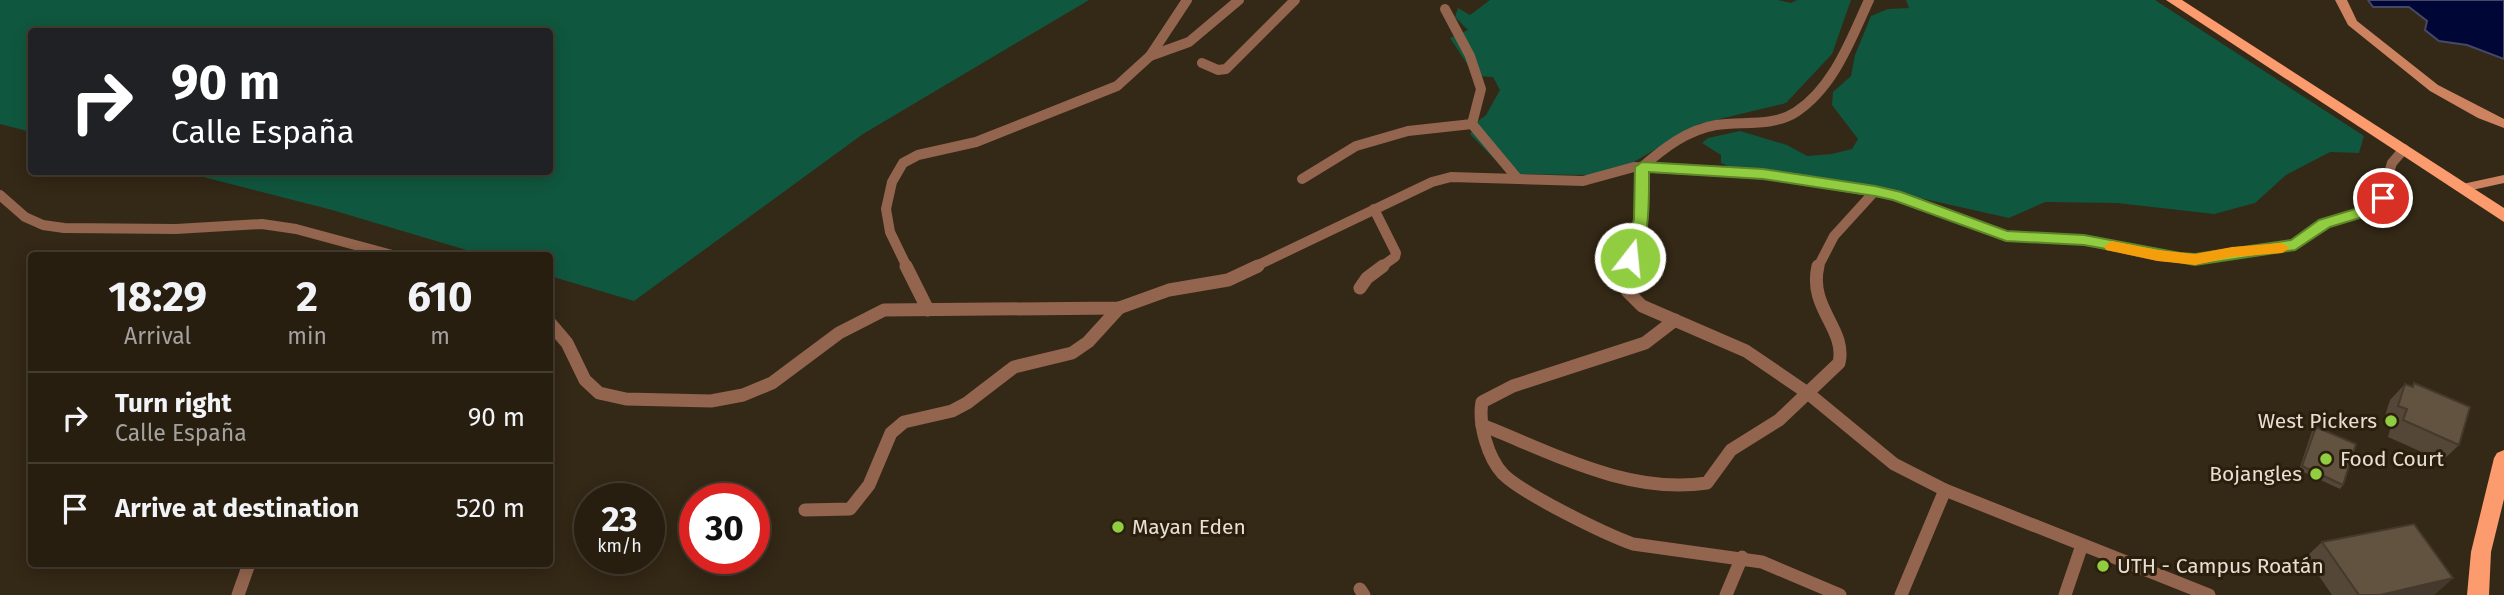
<!DOCTYPE html>
<html lang="en">
<head>
<meta charset="utf-8">
<style>
	body { margin:0; font-family:"Fira Sans",sans-serif; background:#332b1e; color:#f1f3f6; height:100vh; display:flex; flex-direction:column; font-size:26px; white-space:nowrap }
	* { box-sizing:border-box; margin:0 }
	p { font-size:23px; color:#a4a29f }
	.icon { flex:none; width:38px; height:38px; fill:none; stroke:currentColor; stroke-width:2; stroke-linecap:round; stroke-linejoin:round }
	.map { position:relative; flex:1; overflow:hidden }
	.drawer { position:absolute; left:28px; top:252px; width:525px; height:315px; display:flex; flex-direction:column; background:#271e10; border-radius:7px; box-shadow:0 4px 18px #0003,0 0 0 2px #433c30 }
	.drawer>* { flex:none }
	.guide { position:absolute; left:28px; top:28px; width:525px; height:147px; border-radius:7px; box-shadow:0 4px 18px #0003,0 0 0 2px #433c30; background:#202124; color:#fff; overflow:hidden }
	.speed { position:absolute; left:574px; top:483px; display:flex; gap:14px; font-size:35px; font-weight:700; text-align:center }
	.speed>* { display:grid; place-content:center; width:91px; height:91px; border-radius:50%; background:#271e10; box-shadow:0 4px 18px #0003,0 0 0 2px #433c30; line-height:1 }
	.speed small { font-size:18px; font-weight:400 }
	.speed .limit { border:10px solid #d22; background:#fff; color:#111 }
	.pin { position:absolute; display:grid; place-items:center; width:60px; height:60px; color:#fff; margin:-30px; border:4px solid #fff; border-radius:50%; box-shadow:0 2px 7px #0007 }
	.me { position:absolute; width:77px; margin:-38px; rotate:16deg; stroke-linejoin:round; filter:drop-shadow(0 0 5px #0008) }
	.turn { display:flex; align-items:center; gap:24px; height:147px; padding:0 28px; font-size:32px }
	.turn .icon { width:91px; height:91px; stroke-width:2.5 }
	.turn b { display:block; font-size:49px; line-height:60px }
	.eta { display:flex; justify-content:space-evenly; align-items:center; height:119px; text-align:center }
	.eta b { font-size:42px; font-weight:700; line-height:49px }
	ul { padding:0; list-style:none }
	li { display:flex; align-items:center; gap:21px; height:91px; padding:0 28px; border-top:2px solid #433c30 }
	li div { flex:1 }
	li b { display:block; font-size:26px }
	li em { font-style:normal }
	.map>svg:first-child { display:block }
	.green { fill:#10573f }
	.water { fill:#000737; stroke:#454866; stroke-width:2 }
	.lines { fill:none; stroke-linecap:round; stroke-linejoin:round }
	.street-far1 { stroke:#93644e; stroke-width:10 }
	.street { stroke:#93644e; stroke-width:13 }
	.secondary { fill:#ce8360; fill-rule:evenodd }
	.primary { fill:#fc9b6d; fill-rule:evenodd }
	.wall { fill:#544737 }
	.shaded-wall { fill:#45392d }
	.building { fill:#625240; stroke:#45392d; stroke-width:2 }
	.route { fill:#91cd40; stroke:#5e852a; stroke-width:2 }
	.slow { fill:#f59e0b }
	.poi-dot { fill:#91cd40; stroke:#2a1e0c; stroke-width:2.5 }
	.labels { text-anchor:middle; stroke-width:6; stroke-linejoin:round; paint-order:stroke }
	.poi-label { font-size:21px; fill:#e7dfd4; stroke:#2a1e0c; text-anchor:start }
</style>
</head>
<body>
<div class="map">
<svg width="2504" height="595" viewBox="0 0 2504 595">
	<rect width="100%" height="100%" fill="#342816"/>
	<!-- green -->
	<g class="green">
		<path d="M0,0h1089l-226,134 -229,167 -84,-25v-20l-67,-1 -151,-45 -148,-38h366v-140h-518l-1,100 -31,-8z"/>
		<path d="M1490,0h288l13,3 6,-3h54l-19,54 -46,49 -87,21 -74,43 -32,8 -84,-1 -39,-40 8,-13 8,-6 14,-25 -7,-13 -18,-1 -25,-38 18,-8 -13,-13 3,-9 12,7z"/>
		<path d="M1906,0h249l209,136 -5,17 -29,-1 -44,23 -31,28 -41,11 -97,-11 -72,-1 -36,16 -116,-26 -159,-23 -13,-6v-8l-19,-12 6,-5 32,-7 47,14 20,11 25,-2 20,-5 6,-10 -26,-34 1,-13 18,-16 4,-21 16,-39 17,-7 21,-1z"/>
	</g>
	<!-- water -->
	<path class="water" d="M2368,0h136v59l-37,-14 -28,-4 -14,-11 2,-9 -18,-14h-36z"/>
	<g class="lines">
		<!-- street-far1 -->
		<g class="street-far1">
			<path d="M1445,9l25,47 11,33 -9,35"/>
			<path d="M1150,56l39,-14 50,-42"/>
			<path d="M1202,63l16,7 8,-1 69,-69"/>
			<path d="M1472,124l45,54"/>
			<path d="M1302,179l54,-33 52,-15 64,-7"/>
			<path d="M0,195l25,22 18,8 21,3 112,1 86,-5 34,5 100,27"/>
			<path d="M1374,209l22,44 -1,4 -14,10"/>
			<path d="M907,267l-17,-35 -4,-23 6,-27 11,-19 15,-8 58,-13 141,-56 33,-30 37,-56"/>
			<path d="M1254,267l178,-85 19,-5 132,4 51,-14 129,7 133,21 110,41 78,4 74,16 37,3 100,-14 29,-21 54,-17 14,-44 12,-14"/>
			<path d="M1630,267l11,-48 1,-52c22,-19 45,-37 74,-42 26,-4 57,2 80,-13 38,-25 55,-73 73,-112"/>
			<path d="M1818,267l16,-31 41,-45"/>
		</g>
		<!-- street -->
		<g class="street">
			<path d="M906,266l22,44"/>
			<path d="M1630,266l-3,25 15,15 104,45 63,43 85,70 51,26 264,105"/>
			<path d="M1360,288l7,-10 16,-12"/>
			<path d="M1675,320l-30,23 -132,43 -31,16c-4,22 6,56 21,72 20,20 102,60 130,70l129,18 78,33"/>
			<path d="M550,323l17,20 18,37 14,13 27,6 85,2 32,-6 29,-12 67,-50 45,-23 235,-2 50,-18 59,-10 30,-14"/>
			<path d="M1482,425c71,28 147,70 225,58l24,-33 48,-30 60,-57c8,-34 -31,-55 -21,-97"/>
			<path d="M805,510l45,-1 19,-24 22,-52 13,-11 48,-11 15,-8 47,-36 58,-14 16,-11 31,-34"/>
			<path d="M1360,589l4,6"/>
			<path d="M238,595l11,-31"/>
			<path d="M1726,595l16,-38"/>
			<path d="M1901,595l44,-105"/>
			<path d="M2065,595l17,-50"/>
		</g>
		<!-- secondary -->
		<g class="secondary">
			<path d="M2335,0h12l10,21 81,64 66,34v9l-26,-10 -48,-27 -82,-66z"/>
			<path d="M2504,175v8l-41,9 -6,-4 1,-3z"/>
		</g>
		<!-- primary -->
		<g class="primary">
			<path d="M2166,0h16l322,208v14z"/>
			<path d="M2504,450v49l-13,53 -2,43h-22l4,-43 23,-94 3,-5z"/>
		</g>
	</g>
	<!-- wall -->
	<g class="wall">
		<path d="M2414,383l45,62 -17,16 -54,-24 3,-11 -8,-4 7,-22 15,-16 7,2z"/>
		<path d="M2316,427l27,58 -3,4 -41,-19 13,-39z"/>
		<path d="M2322,542l131,36 -18,16 -5,1h-98l-26,-38z"/>
	</g>
	<!-- shaded-wall -->
	<path class="shaded-wall" d="M2453,578l-18,16 -5,1h-50z"/>
	<!-- building -->
	<g class="building">
		<path d="M2414,383l56,24 -11,38 -56,-25 4,-11 -9,-3 7,-22 8,3z"/>
		<path d="M2316,427l40,17 -13,41 -41,-19z"/>
		<path d="M2414,524l39,54 -73,17h-21l-37,-53z"/>
	</g>
	<!-- route -->
	<path class="route" d="M1642,162l121,7 112,17 26,6 106,39 77,4 96,18 15,1 96,-14 28,-20 53,-16 6,-9 5,-2 8,5 -8,13 -53,16 -35,23 -100,15 -111,-20 -78,-4 -113,-41 -18,-4 -112,-17 -114,-7c0,19 2,86 -19,92l-7,-6 11,-39 1,-52z"/>
	<!-- slow -->
	<path class="slow" d="M2112,241l46,9 37,4 37,-7 50,-4 8,5 -8,5 -50,4 -37,8 -37,-4 -52,-11 -2,-4z"/>
	<!-- markers -->
	<g class="poi-dot">
		<circle cx="2391" cy="421" r="7"/>
		<circle cx="2326" cy="459" r="7"/>
		<circle cx="2316" cy="474" r="7"/>
		<circle cx="1118" cy="527" r="7"/>
		<circle cx="2103" cy="566" r="7"/>
	</g>
	<g class="labels">
		<!-- poi labels -->
		<g class="poi-label">
			<text x="2377" y="428" text-anchor="end">West Pickers</text>
			<text x="2340" y="466">Food Court</text>
			<text x="2302" y="481" text-anchor="end">Bojangles</text>
			<text x="1132" y="534">Mayan Eden</text>
			<text x="2117" y="573">UTH - Campus Roatán</text>
		</g>
	</g>
</svg>
<div class="speed"><div>23<small>km/h</small></div><div class="limit">30</div></div>
<div class="pin" style="left:2383px;top:198px;background:#d93025"><svg class="icon" aria-label="arrive" viewBox="0 0 24 24"><path d="M6 21V4h12l-3 4 3 4H6"/></svg></div>
<svg class="me" style="left:1630px;top:258px" viewBox="-20 -20 40 40"><circle r="17" fill="#91cd40" stroke="#fff" stroke-width="3"/><path d="M0-11L8 9 0 5-8 9z" fill="#fff"/></svg>
<div class="guide">
<div class="turn"><svg class="icon" aria-label="right" viewBox="0 0 24 24"><path d="M7 20v-9h11M14 6l5 5-5 5"/></svg><div><b>90 m</b>Calle España</div></div>
</div>
<section class="drawer">
<div class="eta">
<div><b>18:29</b><p>Arrival</p></div>
<div><b>2</b><p>min</p></div>
<div><b>610</b><p>m</p></div>
</div>
<ul>
<li><svg class="icon" aria-label="right" viewBox="0 0 24 24"><path d="M7 20v-9h11M14 6l5 5-5 5"/></svg><div><b>Turn right</b><p>Calle España</p></div><em>90 m</em></li>
<li><svg class="icon" aria-label="arrive" viewBox="0 0 24 24"><path d="M6 21V4h12l-3 4 3 4H6"/></svg><div><b>Arrive at destination</b></div><em>520 m</em></li>
</ul>
</section>
</div>
</body>
</html>
